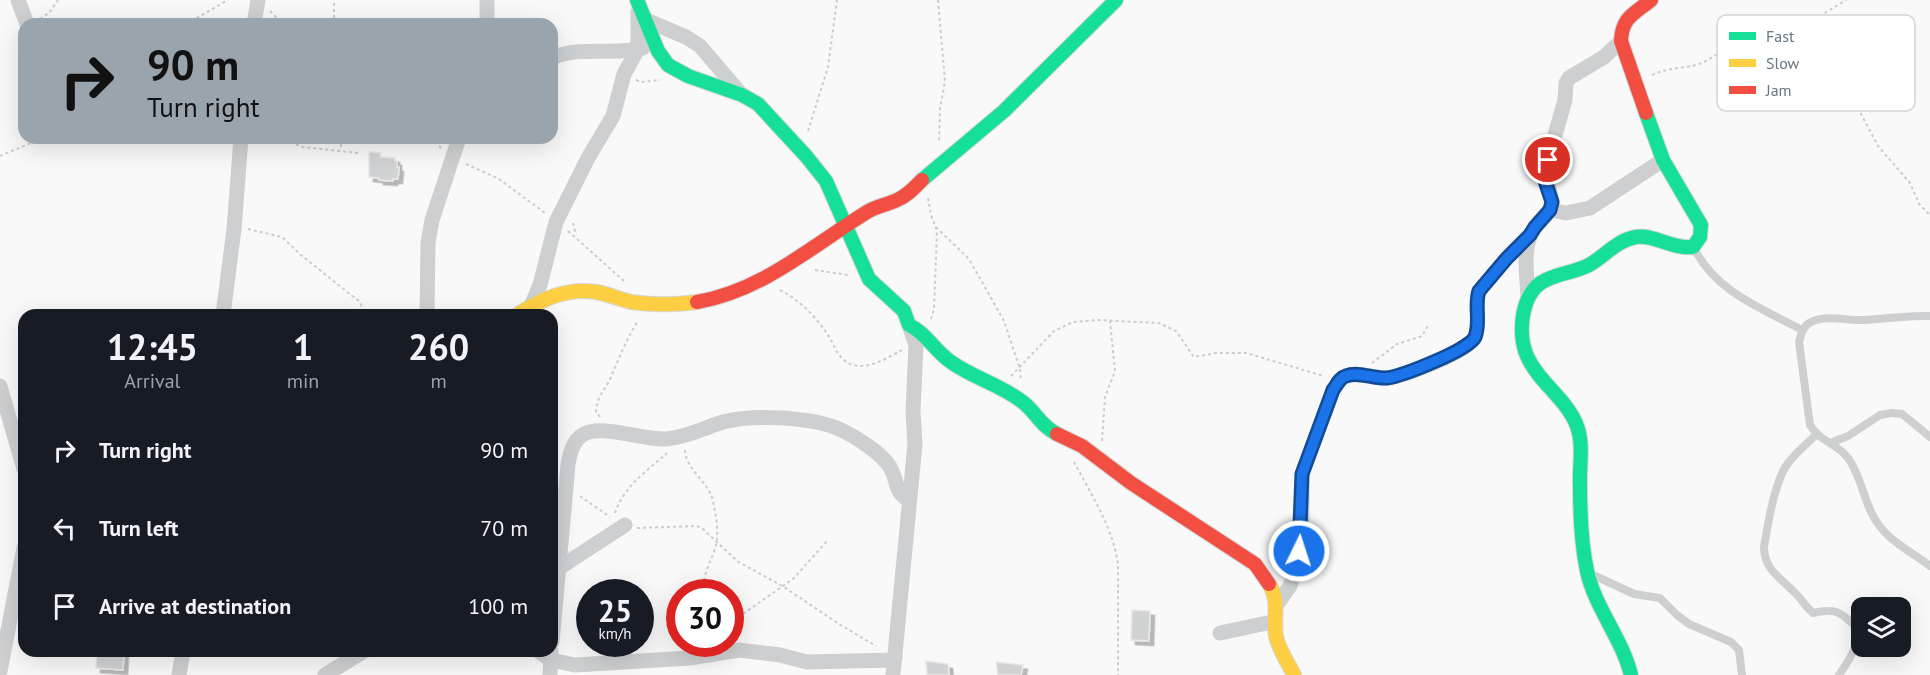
<!DOCTYPE html>
<html lang="en">
<head>
<meta charset="utf-8">
<style>
	body { margin:0; font-family:"PT Sans",sans-serif; background:#20242c; color:#f1f3f6; height:100vh; display:flex; flex-direction:column; font-size:22px; white-space:nowrap }
	* { box-sizing:border-box; margin:0 }
	p { font-size:20px; color:#9ea1a6 }
	.icon { flex:none; width:33px; height:33px; fill:none; stroke:currentColor; stroke-width:2; stroke-linecap:round; stroke-linejoin:round }
	.map { position:relative; flex:1; overflow:hidden }
	.side { position:absolute; left:18px; top:309px; width:540px; height:348px; display:flex; flex-direction:column; background:#171b24; border-radius:18px; box-shadow:0 6px 24px #0002 }
	.side>* { flex:none }
	.hud { position:absolute; left:18px; top:18px; width:540px; height:126px; border-radius:18px; box-shadow:0 6px 24px #0002; background:#99a4ac; color:#111; overflow:hidden }
	.tools { position:absolute; left:1851px; top:597px; display:grid; gap:12px }
	.tools a { display:grid; place-items:center; width:60px; height:60px; border-radius:12px; background:#171b24; box-shadow:0 6px 24px #0002; font-size:30px }
	.speed { position:absolute; left:576px; top:579px; display:flex; gap:12px; font-size:30px; font-weight:700; text-align:center }
	.speed>* { display:grid; place-content:center; width:78px; height:78px; border-radius:50%; background:#171b24; box-shadow:0 6px 24px #0002; line-height:1 }
	.speed small { font-size:15px; font-weight:400 }
	.speed .limit { border:9px solid #d22; background:#fff; color:#111 }
	.pin { position:absolute; display:grid; place-items:center; width:51px; height:51px; color:#fff; margin:-26px; border:3px solid #fff; border-radius:50%; box-shadow:0 2px 6px #0007 }
	.me { position:absolute; width:66px; margin:-33px; rotate:4deg; stroke-linejoin:round; filter:drop-shadow(0 0 4px #0008) }
	.turn { display:flex; align-items:center; gap:21px; height:126px; padding:0 30px; font-size:27px }
	.turn .icon { width:78px; height:78px; stroke-width:2.5 }
	.turn b { display:block; font-size:42px; line-height:51px }
	.eta { display:flex; justify-content:space-evenly; align-items:center; height:102px; text-align:center }
	.eta b { font-size:36px; font-weight:800; line-height:42px }
	ul { padding:0; list-style:none }
	li { display:flex; align-items:center; gap:18px; height:78px; padding:0 30px }
	li div { flex:1 }
	li b { display:block; font-size:22px }
	li em { font-style:normal }
	.map>svg:first-child { display:block }
	.building { fill:#d0d2d3; stroke:#e8e8e8; stroke-width:1.5; filter:url(#shadow) }
	.lines { fill:none; stroke-linecap:round; stroke-linejoin:round }
	.fast-casing { stroke:#d5d6d7; stroke-width:16 }
	.slow-casing { stroke:#d5d6d7; stroke-width:16 }
	.jam-casing { stroke:#d5d6d7; stroke-width:16 }
	.path { stroke:#cbcccd; stroke-width:2; stroke-dasharray:3 3; stroke-linecap:butt }
	.lane { stroke:#cecfd0; stroke-width:8 }
	.street { stroke:#cecfd0; stroke-width:15 }
	.fast { stroke:#16e098; stroke-width:14 }
	.slow { stroke:#ffcf43; stroke-width:14 }
	.jam { stroke:#f24e42; stroke-width:14 }
	.route-casing { stroke:#114b97; stroke-width:15 }
	.route { stroke:#1a73e8; stroke-width:10 }
	.key { fill:#fff; stroke:#d1d6da; stroke-width:1.5 }
	.key-label { font-size:16px; fill:#657683 }
</style>
</head>
<body>
<div class="map">
<svg width="1930" height="675" viewBox="0 0 1930 675">
	<defs>
		<filter id="shadow"><feDropShadow dx="4.5" dy="4.5" stdDeviation="0" flood-color="#0004"/></filter>
	</defs>
	<rect width="100%" height="100%" fill="#f9f9f9"/>
	<!-- building -->
	<g class="building">
		<path d="M369,152l12,1 -1,4 15,1v3h2v6h2l-1,12h-5v2l-14,-1v-2l-10,-1z"/>
		<path d="M1132,610l18,1 -1,30 -18,-1z"/>
		<path d="M97,651h27l-1,19 -27,-2z"/>
		<path d="M926,661l22,3 1,11h-22z"/>
		<path d="M996,662l27,3 -2,10h-23z"/>
	</g>
	<g class="lines">
		<!-- fast casing -->
		<g class="fast-casing">
			<g id="fast">
				<path d="M637,0l21,51 10,14 20,11 54,19 16,9 48,52 20,25 43,98 35,32 5,14c17,8 26,26 42,37 22,16 51,23 73,41 13,11 17,23 33,31"/>
				<path d="M922,180l82,-69 112,-111"/>
				<path d="M1631,675c-9,-37 -36,-67 -44,-104 -6,-28 -7,-58 -7,-86 -1,-19 4,-40 -3,-59 -10,-27 -38,-43 -50,-70 -10,-23 -6,-65 19,-76 14,-7 30,-8 43,-15 16,-9 28,-25 47,-28 18,-3 35,12 57,10l7,-10 1,-12 -38,-65 -17,-47"/>
			</g>
		</g>
		<!-- slow casing -->
		<g class="slow-casing">
			<g id="slow">
				<path d="M517,315c23,-15 50,-28 79,-23 12,2 23,7 35,10 22,3 44,3 66,0"/>
				<path d="M1269,584c11,16 4,34 7,52 2,12 12,27 18,39"/>
			</g>
		</g>
		<!-- jam casing -->
		<g class="jam-casing">
			<g id="jam">
				<path d="M1646,113l-25,-72c1,-24 13,-27 30,-41"/>
				<path d="M697,302c65,-11 115,-56 170,-90 9,-6 20,-7 30,-12 10,-4 17,-12 25,-20"/>
				<path d="M1057,434l25,12 49,37 124,81 14,20"/>
			</g>
		</g>
		<!-- path -->
		<g class="path">
			<path d="M938,0l7,81 -5,28 -1,34"/>
			<path d="M270,11l13,13"/>
			<path d="M40,19l9,-6 9,-13"/>
			<path d="M1818,19l9,9 4,7v30l4,13 17,19 26,49 32,37 9,21 11,11"/>
			<path d="M186,24l42,-24"/>
			<path d="M334,24v-24"/>
			<path d="M1652,75c16,-8 34,-6 50,-12 9,-4 20,-14 30,-14 6,-1 12,4 18,5l28,-13 20,-2 27,-26 21,-13"/>
			<path d="M636,80l5,2 19,-2"/>
			<path d="M808,131l20,-64 9,-67"/>
			<path d="M279,138l24,9 55,6"/>
			<path d="M341,138v12"/>
			<path d="M430,138l11,10"/>
			<path d="M0,156l43,-18"/>
			<path d="M466,164l33,15 46,34"/>
			<path d="M928,198l3,17 6,16 -3,78 -3,10"/>
			<path d="M573,223l3,12"/>
			<path d="M936,227l33,32 35,62 16,48 1,12"/>
			<path d="M248,229l34,8 19,18 50,40 8,6 7,14"/>
			<path d="M568,231l56,50"/>
			<path d="M815,270l33,5"/>
			<path d="M780,290c20,10 38,29 50,48 4,7 6,15 12,20 17,18 43,1 60,-8"/>
			<path d="M1372,363l25,-19 25,-8 7,-12"/>
			<path d="M1011,376l43,-45 19,-9 24,-2 62,3 17,8 18,26 22,-4h30l78,23"/>
			<path d="M600,417l-4,-5c1,-17 9,-21 15,-35 8,-19 16,-39 27,-56"/>
			<path d="M1102,441l3,-44 10,-26 -5,-50"/>
			<path d="M685,450c1,21 25,32 28,52 3,12 5,26 4,37 -2,19 -17,34 -12,53"/>
			<path d="M1074,462c17,32 39,66 44,102v111"/>
			<path d="M580,496l30,21"/>
			<path d="M615,513c9,-27 32,-42 52,-60"/>
			<path d="M637,528l60,-2 6,3 34,32 47,26 55,37 37,22"/>
			<path d="M730,626l10,-10 53,-37 35,-39"/>
		</g>
		<!-- lane -->
		<g class="lane">
			<path d="M1694,248c22,44 67,60 108,82"/>
			<path d="M1930,316c-23,-1 -44,3 -67,4 -16,1 -36,-6 -52,2 -8,4 -10,12 -12,20l11,83c10,17 27,18 38,33 12,16 15,38 24,56 13,26 36,35 58,52"/>
			<path d="M1816,435c-11,10 -22,19 -30,31 -12,19 -18,58 -22,81 0,23 17,31 31,46 6,5 10,13 16,18l2,2c21,-5 27,-2 42,13 5,20 -5,32 -16,49"/>
			<path d="M1830,443l18,-7 32,-21 12,-2 10,1 28,23"/>
			<path d="M1591,574l43,20 26,4 17,17 12,9 42,18 8,8 3,25"/>
		</g>
		<!-- street -->
		<g class="street">
			<path d="M18,0l9,24"/>
			<path d="M487,0v24"/>
			<path d="M646,20l40,17 14,9 41,48"/>
			<path d="M254,24l4,-24"/>
			<path d="M552,58c29,-13 61,-2 91,-10"/>
			<path d="M1550,210l16,3 24,-5 73,-48"/>
			<path d="M1528,296c-1,-19 -5,-44 3,-62 4,-12 20,-18 21,-31 0,-11 -8,-21 -7,-33l20,-70 1,-17 3,-5 35,-21 17,-16"/>
			<path d="M532,304l8,-19 16,-63 32,-64 25,-42 11,-42 14,-25v-37"/>
			<path d="M223,315l11,-86 7,-91"/>
			<path d="M427,315l1,-72 4,-23 27,-82"/>
			<path d="M0,386l24,83"/>
			<path d="M559,568l66,-43"/>
			<path d="M1276,606l14,-20 4,-12 5,-23 3,-25v-52l31,-84c4,-5 7,-12 13,-14 13,-5 27,3 41,2 17,-2 81,-26 88,-41 6,-15 -1,-32 4,-46l28,-33 23,-23"/>
			<path d="M1220,633l47,-10 8,3"/>
			<path d="M552,642l16,-177c2,-13 6,-29 21,-33 25,-5 52,8 77,7 22,-2 37,-11 57,-17 30,-8 85,-5 114,6 16,7 47,26 54,41 8,15 2,20 17,31"/>
			<path d="M538,651l13,9 24,5 115,-7 49,-8 41,5 27,7 87,-2 1,-2"/>
			<path d="M0,671l24,-123"/>
			<path d="M179,675l4,-24"/>
			<path d="M325,675l39,-24"/>
			<path d="M550,675l1,-24"/>
			<path d="M893,675l22,-231 -2,-33 3,-66 -7,-20"/>
		</g>
		<!-- fast -->
		<use href="#fast" class="fast"/>
		<!-- slow -->
		<use href="#slow" class="slow"/>
		<!-- jam -->
		<use href="#jam" class="jam"/>
	</g>
	<g class="lines">
		<!-- route casing -->
		<g class="route-casing">
			<path id="route" d="M1299,551l3,-77 31,-84c4,-5 6,-12 13,-14 13,-5 27,3 41,2 15,-2 82,-28 88,-41 6,-15 -1,-32 4,-46l28,-33 23,-23 5,-8 15,-17 2,-8 -8,-24 4,-18"/>
		</g>
		<!-- route -->
		<use href="#route" class="route"/>
	</g>
	<!-- legend -->
	<rect x="1717" y="15" width="198" height="96" rx="9" class="key"/>
	<rect x="1729" y="32" width="27" height="8" fill="#16e098"/>
	<rect x="1729" y="59" width="27" height="8" fill="#ffcf43"/>
	<rect x="1729" y="86" width="27" height="8" fill="#f24e42"/>
	<g class="key-label">
		<text x="1766" y="42">Fast</text>
		<text x="1766" y="69">Slow</text>
		<text x="1766" y="96">Jam</text>
	</g>
</svg>
<div class="tools">
<a><svg class="icon" aria-label="layers" viewBox="0 0 24 24"><path d="M12 4l9 5-9 5-9-5zM3 14l9 5 9-5"/></svg></a>
</div>
<div class="speed"><div>25<small>km/h</small></div><div class="limit">30</div></div>
<div class="pin" style="left:1548px;top:160px;background:#d93025"><svg class="icon" aria-label="arrive" viewBox="0 0 24 24"><path d="M6 21V4h12l-3 4 3 4H6"/></svg></div>
<svg class="me" style="left:1299px;top:551px" viewBox="-20 -20 40 40"><circle r="17" fill="#1a73e8" stroke="#fff" stroke-width="3"/><path d="M0-11L8 9 0 5-8 9z" fill="#fff"/></svg>
<div class="hud">
<div class="turn"><svg class="icon" aria-label="right" viewBox="0 0 24 24"><path d="M7 20v-9h11M14 6l5 5-5 5"/></svg><div><b>90 m</b>Turn right</div></div>
</div>
<section class="side">
<div class="eta">
<div><b>12:45</b><p>Arrival</p></div>
<div><b>1</b><p>min</p></div>
<div><b>260</b><p>m</p></div>
</div>
<ul>
<li><svg class="icon" aria-label="right" viewBox="0 0 24 24"><path d="M7 20v-9h11M14 6l5 5-5 5"/></svg><div><b>Turn right</b></div><em>90 m</em></li>
<li><svg class="icon" aria-label="left" viewBox="0 0 24 24"><path d="M17 20v-9H6M10 6l-5 5 5 5"/></svg><div><b>Turn left</b></div><em>70 m</em></li>
<li><svg class="icon" aria-label="arrive" viewBox="0 0 24 24"><path d="M6 21V4h12l-3 4 3 4H6"/></svg><div><b>Arrive at destination</b></div><em>100 m</em></li>
</ul>
</section>
</div>
</body>
</html>
